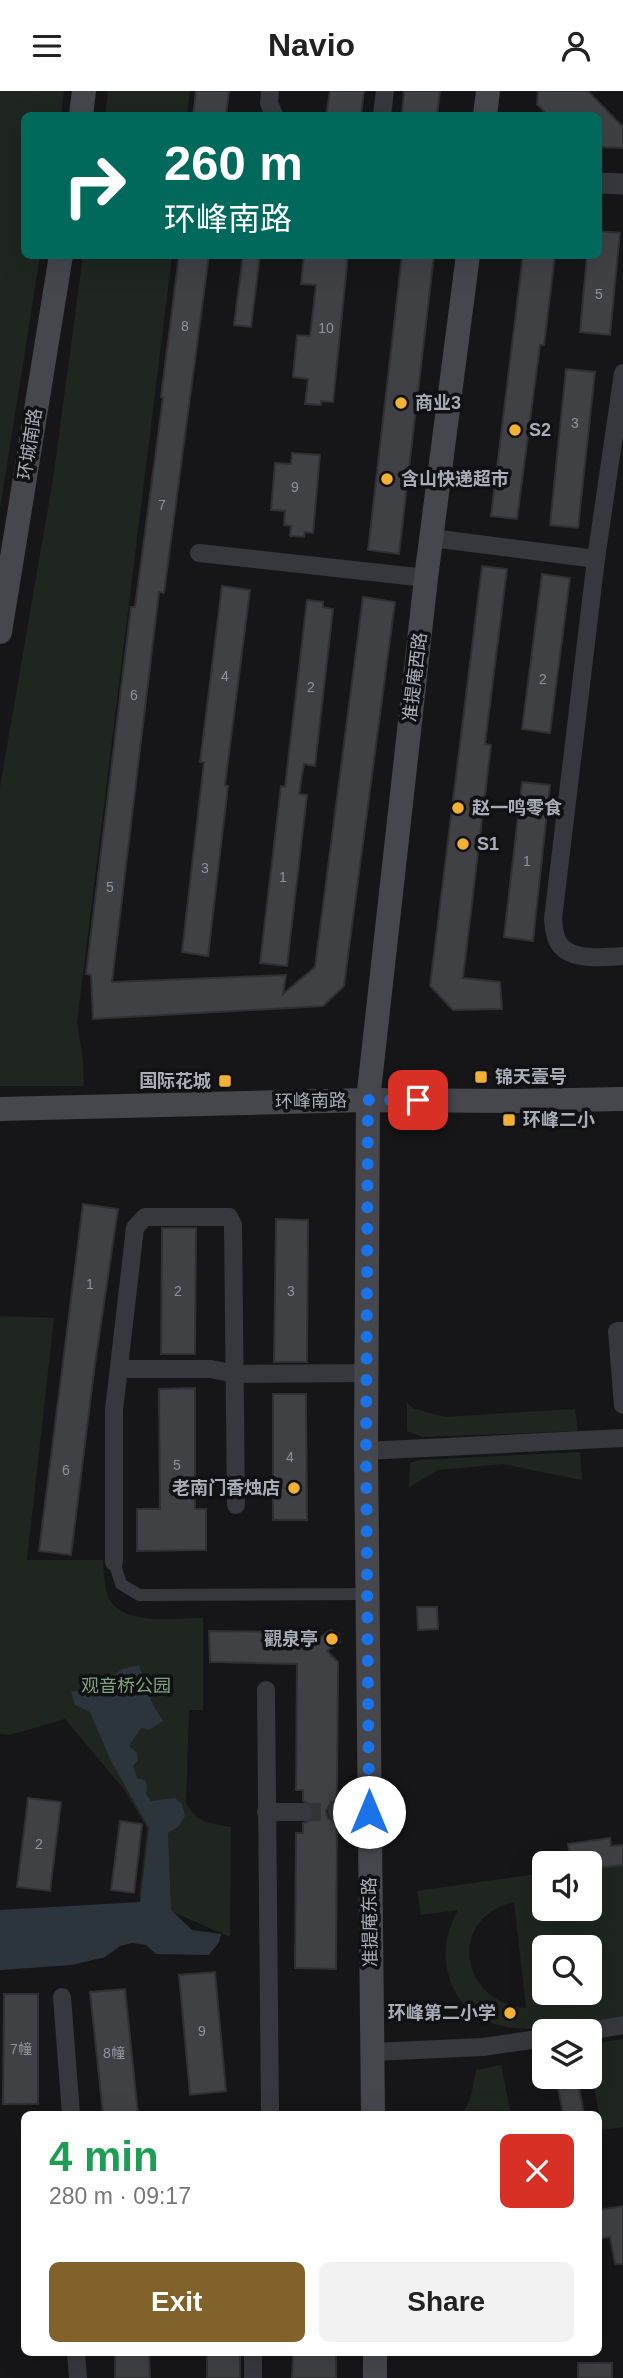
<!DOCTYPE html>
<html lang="en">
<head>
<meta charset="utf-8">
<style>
	body { margin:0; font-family:Arial,"Noto Sans SC",sans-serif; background:#f2f2f2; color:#222; height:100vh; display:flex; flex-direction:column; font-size:26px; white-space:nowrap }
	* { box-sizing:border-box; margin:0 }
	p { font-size:23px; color:#767676 }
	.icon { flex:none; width:38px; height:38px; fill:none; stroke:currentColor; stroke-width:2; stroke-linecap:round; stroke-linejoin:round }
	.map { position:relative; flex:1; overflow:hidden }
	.side { position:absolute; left:21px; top:2020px; width:581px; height:245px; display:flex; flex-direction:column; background:#fff; border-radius:10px; box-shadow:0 7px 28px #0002 }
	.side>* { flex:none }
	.hud { position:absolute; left:21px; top:21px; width:581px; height:147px; border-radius:10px; box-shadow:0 7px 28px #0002; background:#00695c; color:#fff; overflow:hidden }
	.buttons { position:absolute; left:532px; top:1760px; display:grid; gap:14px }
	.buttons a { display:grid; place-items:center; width:70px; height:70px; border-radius:10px; background:#fff; box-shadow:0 7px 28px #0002; font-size:35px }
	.pin { position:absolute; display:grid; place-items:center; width:60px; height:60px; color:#fff; margin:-30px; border-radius:14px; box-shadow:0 4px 10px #0006 }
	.me { position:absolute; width:77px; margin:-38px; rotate:0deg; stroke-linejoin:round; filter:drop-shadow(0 0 5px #0008) }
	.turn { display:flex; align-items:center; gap:24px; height:147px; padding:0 28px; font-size:32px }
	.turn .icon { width:91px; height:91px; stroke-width:2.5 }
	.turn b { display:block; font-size:49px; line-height:60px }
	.round { display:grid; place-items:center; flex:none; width:74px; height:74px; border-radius:10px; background:#f2f2f2 }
	.summary { display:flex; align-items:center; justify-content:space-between; height:119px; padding:0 28px }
	h1 { font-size:42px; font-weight:700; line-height:52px; color:#1e9e55 }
	.action { display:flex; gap:14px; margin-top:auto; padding:14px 28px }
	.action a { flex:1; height:80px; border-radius:10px; background:#80622a; color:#fff; font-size:28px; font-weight:700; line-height:80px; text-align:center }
	.action a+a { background:#f2f2f2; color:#222 }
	header { display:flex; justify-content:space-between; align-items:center; height:91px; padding:0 28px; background:#fff; font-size:32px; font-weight:700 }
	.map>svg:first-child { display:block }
	.green { fill:#1e261f; fill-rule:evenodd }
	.water { fill:#2c353c }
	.building { fill:#404145; stroke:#303034; stroke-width:2 }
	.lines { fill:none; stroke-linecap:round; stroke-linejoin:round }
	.minor-tunnel { stroke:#333438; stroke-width:18; stroke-dasharray:18 9; stroke-linecap:butt }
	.pedestrian { stroke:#37383d; stroke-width:12 }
	.minor { stroke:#37383d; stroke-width:18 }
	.tertiary { stroke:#37383d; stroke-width:21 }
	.secondary { stroke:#45474d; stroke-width:24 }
	.route { stroke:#1a73e8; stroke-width:12; stroke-dasharray:0 21.6 }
	.poi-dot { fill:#f2b134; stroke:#111113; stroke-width:2.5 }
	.labels { text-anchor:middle; stroke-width:7; stroke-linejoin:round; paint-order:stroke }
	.number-label { font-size:14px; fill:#8e929b }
	.poi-label { font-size:18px; font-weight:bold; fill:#a8adb8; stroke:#111113; text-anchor:start }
	.street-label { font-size:18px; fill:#a8adb8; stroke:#111113 }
	.park-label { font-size:18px; fill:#7fa381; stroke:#111113 }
</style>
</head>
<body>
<header><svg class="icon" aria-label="menu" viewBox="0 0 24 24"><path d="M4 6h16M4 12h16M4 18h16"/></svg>Navio<svg class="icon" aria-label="person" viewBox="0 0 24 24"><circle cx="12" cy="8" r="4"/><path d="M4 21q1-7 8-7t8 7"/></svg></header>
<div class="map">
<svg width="623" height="2287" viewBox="0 0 623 2287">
	<rect width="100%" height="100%" fill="#161618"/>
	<!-- green -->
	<g class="green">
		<path d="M0,0h64l-3,24h-37v140l16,1 -40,253z"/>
		<path d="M108,0h82l-3,24h-82z"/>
		<path d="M83,165h89l-95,767 6,37 1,26h-84v-299l53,-308z"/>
		<path d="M0,1225l54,2 -27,242h76c1,12 1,29 6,39 15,27 67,19 94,19v92h-14l-3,92c11,22 23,21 45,25l-1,110 -91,-40 8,-69 -24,-40 -58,-69 -55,16 -10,-1z"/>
		<path d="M407,1311l5,6 33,9 130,-8 3,22 -155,6 -16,-6z"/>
		<path d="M580,1361l2,28 -79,-16 -65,6 -29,17 1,-24 9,-3z"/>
		<path d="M623,1771v155c-57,8 -150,37 -174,-40 -7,-25 -3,-44 9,-67l-37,5 -4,-24 127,-18v36h46v-42zM514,1811l12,106c-67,-6 -79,-90 -12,-106zM544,1857h46v45h-46z"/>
		<path d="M623,1948v88l-21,3 -12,-64v-22z"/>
		<path d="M501,1974l10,49h-49c10,-13 11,-29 14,-44z"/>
	</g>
	<!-- water -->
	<path class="water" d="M139,1574l13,38 11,18 -14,9 -8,-2 -12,18 8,7 1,7 -5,6 4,12 8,2 2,6 -1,8 5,7 24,-3 7,6 3,12 -7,11 -10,6 3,77 21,20 29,4 -2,8 -10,13 -53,-1 -10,-9 -14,-2 -12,3 -15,11 -33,8 -72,5v-60l140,-8 9,-74 -38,-67 -21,-49 -15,-7 -4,-13 31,-7 20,-16z"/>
	<!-- building -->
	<g class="building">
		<path d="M196,0h33l-3,24h-33z"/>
		<path d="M330,0h34l-3,24h-35z"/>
		<path d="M404,0h36l-3,24 -35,-1z"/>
		<path d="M538,0h50l35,36v21l-25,-1v-32h-51l-10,-11z"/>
		<path d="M598,140l22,2 -10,102 -30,-3 7,-77h11z"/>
		<path d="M179,164h30l-45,338 -5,-1 -47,390 174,-7 -3,19 32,-27 48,-370 32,5 -51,384 -21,20 -230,13 -2,-44 -5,-1 45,-367h4l28,-209 -2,-1z"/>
		<path d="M243,164h17l-9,72 -17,-2z"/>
		<path d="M304,164h44l-15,147 -12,-1v4l-16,-1 3,-25 -15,-2 4,-42 13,1 6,-51 -15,-1z"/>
		<path d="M402,164h32l-35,299 -31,-4z"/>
		<path d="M523,164h32l-11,90h-4l-23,174 -26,-3z"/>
		<path d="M566,278l29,3 -17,156 -28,-3z"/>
		<path d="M292,362l28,2 -7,78 -8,-1 -1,5 -14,-1 1,-10 -7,-1 1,-14 -14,-1 4,-47 16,1z"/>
		<path d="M482,475l25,3 -22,175 6,1 -28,233 37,4 2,27 -49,1 -23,-24z"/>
		<path d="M542,483l28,4 -20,155 -28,-4z"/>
		<path d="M222,495l28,4 -25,195 3,1 -20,170 -26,-4 22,-190h-4z"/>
		<path d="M307,509l16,2v5l10,2 -18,157 -11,-2 -5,30 8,1 -20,171 -27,-3 21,-177 4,1z"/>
		<path d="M522,691l28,3 -17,156 -29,-4z"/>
		<path d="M83,1113l35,5 -23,155 -24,191 -32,-4z"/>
		<path d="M276,1128l32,1 -1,142h-33z"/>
		<path d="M162,1137h34l-1,126h-34z"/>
		<path d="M195,1297v121h11v41l-69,1v-42h23l-1,-120z"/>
		<path d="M273,1303h33l1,126h-34z"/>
		<path d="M417,1516h20l1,22 -20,1z"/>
		<path d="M331,1539l8,4 1,8 -13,9 11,11 -1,139 -6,2 -5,8 2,7 9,5 -1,146 -41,-1 1,-135h7v-10l6,-2 5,-8 -2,-7 -9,-5v-11h-7l1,-126 -87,-2 -1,-31 99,1 8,8z"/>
		<path d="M28,1707l33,4 -11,89 -33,-4z"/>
		<path d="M120,1730l22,3 -8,69 -23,-3z"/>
		<path d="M610,1747l1,8 12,-1v20l-33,4v-5h-19l-3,-20z"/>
		<path d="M215,1881l11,119 -36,4 -11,-120z"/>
		<path d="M125,1898l13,125h-35l-13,-122z"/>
		<path d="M4,1903h34v110h-35z"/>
		<path d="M556,1986h21l7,37h-21z"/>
		<path d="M623,2115v58h-8l-5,-27 -12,2v-29z"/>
		<path d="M115,2261h34l1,26h-35z"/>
		<rect x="207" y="2261" width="33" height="26"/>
		<path d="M293,2261h43v26h-44z"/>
		<rect x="578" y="2272" width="34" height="15"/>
	</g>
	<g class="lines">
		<!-- minor-tunnel -->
		<path class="minor-tunnel" d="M303,1721h34"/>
		<!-- pedestrian -->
		<path class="pedestrian" d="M114,1471l7,22 18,11 228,-1"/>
		<!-- minor -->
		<g class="minor">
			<path d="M270,0l-1,12 5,12"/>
			<path d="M382,24l3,-24"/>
			<path d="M623,282l-27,186 -43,360c1,7 1,16 5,23 11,20 46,15 65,14"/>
			<path d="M432,447l164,21"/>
			<path d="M199,462l227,25"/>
			<path d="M623,1240h-6l6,74"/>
			<path d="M119,1278h92l24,5 132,-1"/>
			<path d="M366,1360l257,-13"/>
			<path d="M114,1471v-152l21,-182 10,-11h84l4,8 3,280"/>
			<path d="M266,1599l4,424"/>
			<path d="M266,1721h37"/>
			<path d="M337,1721h32"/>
			<path d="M62,1906l9,117"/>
			<path d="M583,1941l40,-7"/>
			<path d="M373,1961l110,-5 61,-9"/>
			<path d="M76,2261l2,26"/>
			<path d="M253,2287v-26"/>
		</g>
		<!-- tertiary -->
		<path class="tertiary" d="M598,92l25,1"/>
		<!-- secondary -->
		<g class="secondary">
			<path d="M81,24l3,-24"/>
			<path d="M485,24l3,-24"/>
			<path d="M0,541l61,-377"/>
			<path d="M0,1018l368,-9 150,1 105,-2"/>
			<path d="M373,2023l-7,-663 2,-351 58,-522 42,-323"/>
			<path d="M375,2261v26"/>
		</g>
	</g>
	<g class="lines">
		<!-- route -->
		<path class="route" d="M369,1721l-3,-361 2,-351h50"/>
	</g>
	<!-- markers -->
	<g class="poi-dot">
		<circle cx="401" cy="312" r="7"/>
		<circle cx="515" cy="339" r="7"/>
		<circle cx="387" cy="388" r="7"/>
		<circle cx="458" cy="717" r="7"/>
		<circle cx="463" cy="753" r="7"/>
		<rect x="474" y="979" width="14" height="14" rx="3.5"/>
		<rect x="218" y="983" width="14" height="14" rx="3.5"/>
		<rect x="502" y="1022" width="14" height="14" rx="3.5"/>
		<circle cx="294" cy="1397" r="7"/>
		<circle cx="332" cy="1548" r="7"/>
		<circle cx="510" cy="1922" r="7"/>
	</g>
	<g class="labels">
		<!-- number labels -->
		<g class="number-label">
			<text x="599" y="208">5</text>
			<text x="185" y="240">8</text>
			<text x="326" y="242">10</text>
			<text x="575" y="337">3</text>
			<text x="295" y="401">9</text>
			<text x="162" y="419">7</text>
			<text x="225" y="590">4</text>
			<text x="543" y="593">2</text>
			<text x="311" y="601">2</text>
			<text x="134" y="609">6</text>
			<text x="527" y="775">1</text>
			<text x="205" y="782">3</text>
			<text x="283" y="791">1</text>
			<text x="110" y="801">5</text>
			<text x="90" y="1198">1</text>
			<text x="178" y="1205">2</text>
			<text x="291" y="1205">3</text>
			<text x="290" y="1371">4</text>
			<text x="177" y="1379">5</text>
			<text x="66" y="1384">6</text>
			<text x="39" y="1758">2</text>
			<text x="202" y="1945">9</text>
			<text x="21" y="1963">7幢</text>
			<text x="114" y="1967">8幢</text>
		</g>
		<!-- poi labels -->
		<g class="poi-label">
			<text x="415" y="318">商业3</text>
			<text x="529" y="345">S2</text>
			<text x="401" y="394">含山快递超市</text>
			<text x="472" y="723">赵一鸣零食</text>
			<text x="477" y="759">S1</text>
			<text x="495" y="992">锦天壹号</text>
			<text x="211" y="996" text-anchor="end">国际花城</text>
			<text x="523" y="1035">环峰二小</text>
			<text x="280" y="1403" text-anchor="end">老南门香烛店</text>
			<text x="318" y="1554" text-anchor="end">觀泉亭</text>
			<text x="496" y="1928" text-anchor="end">环峰第二小学</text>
		</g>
		<!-- street labels -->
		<g class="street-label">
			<text transform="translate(30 353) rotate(-81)" y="6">环城南路</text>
			<text transform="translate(415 586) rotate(-83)" y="6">准提庵西路</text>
			<text transform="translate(311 1010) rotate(-1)" y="6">环峰南路</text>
			<text transform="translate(370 1831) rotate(-91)" y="6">准提庵东路</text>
		</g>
		<!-- park labels -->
		<g class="park-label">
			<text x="126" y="1601">观音桥公园</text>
		</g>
	</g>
</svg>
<div class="buttons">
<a><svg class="icon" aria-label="sound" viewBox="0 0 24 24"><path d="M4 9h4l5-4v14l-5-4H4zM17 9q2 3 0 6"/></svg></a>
<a><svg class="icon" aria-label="search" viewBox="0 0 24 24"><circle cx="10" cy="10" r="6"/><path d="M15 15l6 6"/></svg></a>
<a><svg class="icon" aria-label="layers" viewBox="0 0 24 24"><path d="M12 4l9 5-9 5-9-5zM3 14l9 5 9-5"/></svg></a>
</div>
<div class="pin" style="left:418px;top:1009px;background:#d93025"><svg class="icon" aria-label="arrive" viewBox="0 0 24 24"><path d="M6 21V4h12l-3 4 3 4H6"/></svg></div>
<svg class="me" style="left:369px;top:1721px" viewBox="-20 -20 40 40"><circle r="19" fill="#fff"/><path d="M0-13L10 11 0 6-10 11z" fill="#1a73e8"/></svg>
<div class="hud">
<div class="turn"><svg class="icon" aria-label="right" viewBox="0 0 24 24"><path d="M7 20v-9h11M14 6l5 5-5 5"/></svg><div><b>260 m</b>环峰南路</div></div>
</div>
<section class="side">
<div class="summary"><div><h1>4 min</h1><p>280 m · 09:17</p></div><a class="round" style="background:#d93025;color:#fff"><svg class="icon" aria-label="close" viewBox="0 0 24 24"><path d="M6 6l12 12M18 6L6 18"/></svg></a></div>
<div class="action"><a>Exit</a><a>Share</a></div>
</section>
</div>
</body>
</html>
